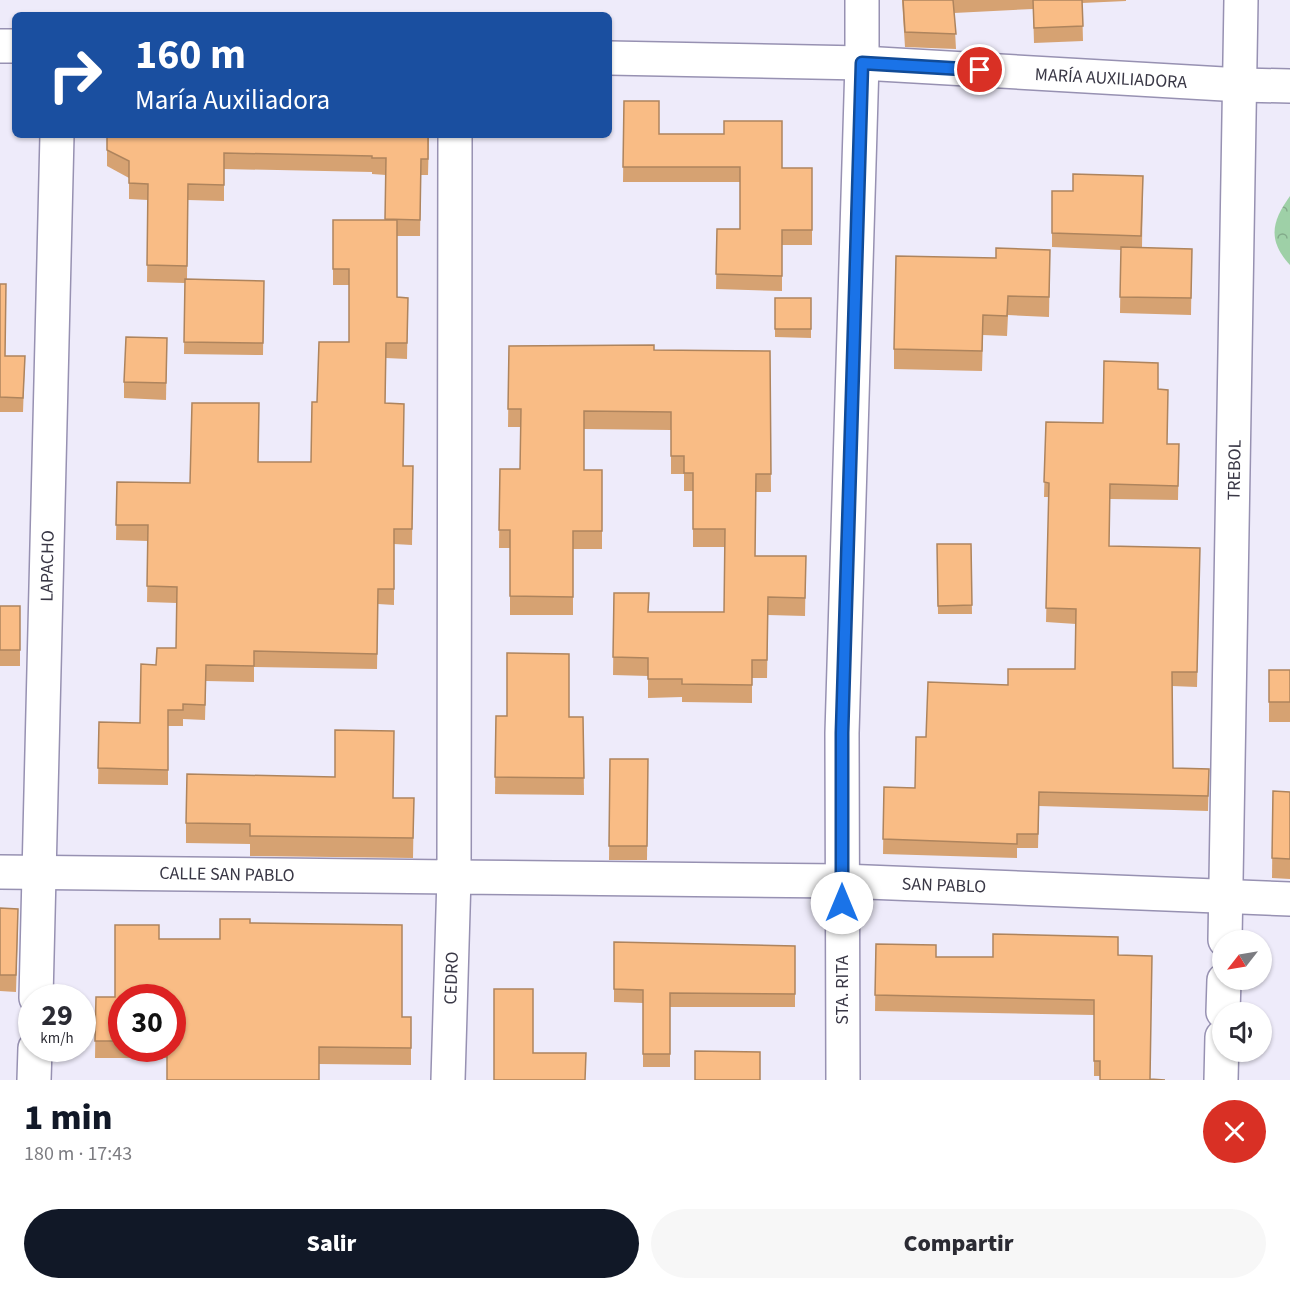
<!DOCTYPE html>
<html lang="es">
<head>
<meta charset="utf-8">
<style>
	body { margin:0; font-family:"Source Sans 3",sans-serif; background:#f7f7f7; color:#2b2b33; height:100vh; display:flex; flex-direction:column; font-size:22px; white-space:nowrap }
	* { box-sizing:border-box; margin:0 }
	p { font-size:20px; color:#7c7c81 }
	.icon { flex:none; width:33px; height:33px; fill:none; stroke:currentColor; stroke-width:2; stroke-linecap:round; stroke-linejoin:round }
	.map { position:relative; height:1080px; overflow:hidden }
	.side { display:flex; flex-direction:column; background:#fff; flex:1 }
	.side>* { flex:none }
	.banner { position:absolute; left:12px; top:12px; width:600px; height:126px; border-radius:9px; box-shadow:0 2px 4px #0004; background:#1a4fa0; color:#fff; overflow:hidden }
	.needle { width:39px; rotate:239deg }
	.buttons { position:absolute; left:1212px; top:930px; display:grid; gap:12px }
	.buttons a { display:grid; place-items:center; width:60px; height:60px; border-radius:50%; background:#fff; box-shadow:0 2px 4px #0004; font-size:30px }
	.speed { position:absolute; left:18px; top:984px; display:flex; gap:12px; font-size:30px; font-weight:700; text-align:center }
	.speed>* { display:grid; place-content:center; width:78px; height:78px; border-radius:50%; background:#fff; box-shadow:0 2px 4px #0004; line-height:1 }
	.speed small { font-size:15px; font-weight:400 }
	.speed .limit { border:9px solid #d22; background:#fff; color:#111 }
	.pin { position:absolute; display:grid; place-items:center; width:51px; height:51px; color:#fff; margin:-26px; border:3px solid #fff; border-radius:50%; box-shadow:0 2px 6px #0007 }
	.me { position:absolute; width:66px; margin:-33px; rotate:0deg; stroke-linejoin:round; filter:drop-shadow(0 0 4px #0008) }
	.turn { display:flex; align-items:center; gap:21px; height:126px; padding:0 24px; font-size:27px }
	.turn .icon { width:78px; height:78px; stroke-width:2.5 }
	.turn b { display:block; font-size:42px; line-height:51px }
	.round { display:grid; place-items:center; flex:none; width:63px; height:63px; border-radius:32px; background:#f7f7f7 }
	.head { display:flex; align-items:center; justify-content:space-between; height:102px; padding:0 24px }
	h1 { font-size:36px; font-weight:800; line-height:45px; color:#111827 }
	.button { display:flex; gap:12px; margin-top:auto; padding:12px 24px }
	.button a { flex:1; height:69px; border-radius:36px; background:#111827; color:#fff; font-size:24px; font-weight:800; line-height:69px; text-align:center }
	.button a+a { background:#f7f7f7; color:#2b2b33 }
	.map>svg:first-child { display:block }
	.forest { fill:url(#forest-crowns) }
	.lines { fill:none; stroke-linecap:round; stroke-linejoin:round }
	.minor-casing { stroke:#9791b2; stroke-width:36 }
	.tertiary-casing { stroke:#9791b2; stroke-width:36 }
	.minor { stroke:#fff; stroke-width:33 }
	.tertiary { stroke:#fff; stroke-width:33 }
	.wall { fill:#d6a272; fill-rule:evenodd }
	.building { fill:#f9bc85; stroke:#ae845d; stroke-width:1.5 }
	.route-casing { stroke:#114b97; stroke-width:15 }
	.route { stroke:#1a73e8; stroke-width:10 }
	.labels { text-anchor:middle; stroke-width:6; stroke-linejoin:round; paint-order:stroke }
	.street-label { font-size:18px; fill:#393745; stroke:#fff }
</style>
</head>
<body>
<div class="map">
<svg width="1290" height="1080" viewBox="0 0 1290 1080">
	<defs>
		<pattern id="forest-crowns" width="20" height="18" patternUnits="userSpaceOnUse" patternTransform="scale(1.5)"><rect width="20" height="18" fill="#9ed0a7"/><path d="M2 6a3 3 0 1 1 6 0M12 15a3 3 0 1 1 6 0" fill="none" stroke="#82aa8a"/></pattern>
	</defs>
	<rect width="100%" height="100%" fill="#eeebfa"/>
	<!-- forest -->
	<path class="forest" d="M1290,196v69c-23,-25 -18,-44 0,-69z"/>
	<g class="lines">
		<!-- minor casing -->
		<g class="minor-casing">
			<g id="minor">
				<path d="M0,46h15"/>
				<path d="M609,58l253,5 379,22 49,1"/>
				<path d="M0,872l454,5 1,-742"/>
				<path d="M1225,940l16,-940"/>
				<path d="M36,998l21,-863"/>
				<path d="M1223,1012l1,-32"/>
				<path d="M34,1080l1,-32"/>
				<path d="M843,1080l-1,-347 20,-670v-63"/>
				<path d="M1221,1080l1,-43"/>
			</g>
		</g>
		<!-- tertiary casing -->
		<g class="tertiary-casing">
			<path id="tertiary" d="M448,1080l6,-203 388,4 448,18"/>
		</g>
		<!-- minor -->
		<use href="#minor" class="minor"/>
		<!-- tertiary -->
		<use href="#tertiary" class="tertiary"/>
	</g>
	<!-- wall -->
	<g class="wall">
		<path d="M902,0h224v1l-44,2 1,38 -49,2 -1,-34 -79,4 2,36 -51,-2z"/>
		<path d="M624,101l35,33 123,34h30v77h-30v46l-66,-2 1,-60h23v-47h-117z"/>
		<path d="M107,135h322l-1,40h-7l-1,61h-23v61l11,1 -1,61 -21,-1 -1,45 19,63h9l-1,79 -18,-1v61l-16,-1 -1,65 -123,-2v15l-48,-1 -1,39 -22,-1v7h-15v59l-70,-1 1,-62 41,1 16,-58 20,-17 1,-45 -30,-1 1,-61 -32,-1 1,-58 73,1 69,-21h52l6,-60 32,-60v-57h-16v-65h52l1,-45 -14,-1v-2l-148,-3v32l-36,-1 -1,79 77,2 -1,74 -79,-1 1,-71 -38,-1 1,-82 -19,-1v-21l-22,-12z"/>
		<path d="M1143,176l-1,72 50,1 -1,66 -71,-2 1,-63 -69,-3v-56h21z"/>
		<path d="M1050,250l-1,67 -41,-2 -1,21 -24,-1 -1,36 -88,-2v-20l102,-91z"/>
		<path d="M0,284l5,72h20l-2,56h-23z"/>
		<path d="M775,298h36v40l-36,-1z"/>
		<path d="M167,338l-1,62 -42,-2v-16z"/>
		<path d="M509,346l145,4 116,1 1,141h-15l-1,64h51l-1,60 -37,-1 -1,63h-15v25l-70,-1v-5l-34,1v-22l-35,-1 1,-82 35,19h75v-65h-31v-56h-9v-17h-13v-44l-87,-1v41h18v79h-29v66h-63v-67h-11l1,-79h20l1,-42h-13z"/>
		<path d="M1158,389l9,55h12l-1,56 -68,-1 -1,47 91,2 -3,139 -25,-1 1,82 36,1 -1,42 -169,-5 -1,42h-21v10l-134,-4 1,-67 31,1 11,-51 82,-52 67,-16 1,-45 -30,-2 3,-125h-5l2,-75 57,1z"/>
		<path d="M937,544h34l1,70h-34z"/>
		<rect x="0" y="606" width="20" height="60"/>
		<rect x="1269" y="670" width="21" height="52"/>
		<path d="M496,716l87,1 1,78 -89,-1z"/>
		<path d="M610,759h38l-1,101h-38z"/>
		<path d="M1273,791l17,1v87l-18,-1z"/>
		<path d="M393,798h21l-1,60 -163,-2v-12l-64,-1v-20z"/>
		<path d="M0,908l18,17 -2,67 -16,-1z"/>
		<path d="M250,923l152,94h9v48l-92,-1 -152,-6h-72l1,-61h19l44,-58h61zM122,998h50v50h-50z"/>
		<path d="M1118,937l-18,139h-6v-61l-219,-4 1,-67 60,13h57z"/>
		<path d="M614,942l181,4v61h-125v60h-27v-64l-29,-1z"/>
	</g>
	<!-- building -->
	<g class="building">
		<path d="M903,0h50l3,34 -51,-2z"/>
		<path d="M1033,0h49l1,26 -49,2z"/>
		<path d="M624,101h35v33h65v-13h58v47h30v62h-30v46l-66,-2 1,-45h23v-62h-117z"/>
		<path d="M107,135h321v24h-7l-1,61 -35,-1 1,-61h-14v-2l-148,-3v32l-36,-1 -1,82 -40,-1 1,-81 -19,-1v-22l-22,-11z"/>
		<path d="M1073,174l70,2 -2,60 -89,-3v-42h21z"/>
		<path d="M333,220h64v77l11,1 -1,45h-21l-1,60 19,1 -1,62h10l-1,63h-18v60h-16l-1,65 -123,-3v15l-48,-1 -1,40 -22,-1v6h-15v60l-70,-2 1,-46 41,1 1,-59 15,1 1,-17h19l1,-61 -30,-1 1,-61h-32l1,-43 73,1 2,-80h67l-1,59h53l1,-60h5l2,-60h30v-73h-16z"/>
		<path d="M1121,247l71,2 -1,49 -71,-1z"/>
		<path d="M996,248l54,2 -1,47 -41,-1 -1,20 -24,-1 -1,36 -88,-2 2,-93 100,2z"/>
		<path d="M185,279l79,2 -1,62 -79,-1z"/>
		<path d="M0,284h6l-1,72h20l-2,42 -23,-1z"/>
		<rect x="775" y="298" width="36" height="31"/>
		<path d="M126,337l41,1 -1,45 -42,-1z"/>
		<path d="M654,345v5l116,1 1,123h-15l-1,82h51l-1,42 -37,-1 -1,63h-15v25l-70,-1v-5h-34v-21l-35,-1 1,-64h35l-1,19h76l1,-83h-32v-56h-9v-17h-13v-44l-87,-1v59h18v61h-29v66l-63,-1v-66h-11l1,-61h20l1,-60h-13l1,-63z"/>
		<path d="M1104,361l54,2v26l10,1 -1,54h12l-1,42 -68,-2 -1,62 91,2 -3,124h-25l1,96 36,1 -1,27 -169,-4 -1,42h-21v10l-134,-5 1,-52 31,1 1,-51h10l2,-55 80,3v-16h67l1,-60 -30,-1 3,-125 -5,-1 2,-60 57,1z"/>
		<path d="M937,544h34l1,61 -34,1z"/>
		<rect x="0" y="606" width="20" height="44"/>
		<path d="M507,653l62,1v63h14l1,61 -89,-1 1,-61h11z"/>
		<rect x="1269" y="670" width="21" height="32"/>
		<path d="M335,730l59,1 -1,67h21l-1,40 -163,-2v-12l-64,-1 1,-49 148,3z"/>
		<path d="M610,759h38l-1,87h-38z"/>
		<path d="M1273,791l17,1v67l-18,-1z"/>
		<path d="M0,908l18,1 -2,66h-16z"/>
		<path d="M220,919h30v4l152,2v92h9v31l-92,-1v33h-152v-32h5v-50h-50v43h-27l1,-44h19v-72h44v14h61z"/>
		<path d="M993,934l125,3v18l34,1 -2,123 15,1h-65v-19h-6v-61l-219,-5 1,-51 60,1v12h57z"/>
		<path d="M614,942l181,4v48l-125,-1v61h-27v-64l-29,-1z"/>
		<path d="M494,989h39v64h53l-1,27h-91z"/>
		<path d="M695,1051l65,1v28h-65z"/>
	</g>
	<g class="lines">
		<!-- route casing -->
		<g class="route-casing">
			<path id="route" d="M842,903v-170l20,-670 118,7"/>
		</g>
		<!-- route -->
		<use href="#route" class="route"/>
	</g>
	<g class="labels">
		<!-- street labels -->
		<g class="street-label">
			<text transform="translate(1111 78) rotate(3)" y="6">MARÍA AUXILIADORA</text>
			<text transform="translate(1234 470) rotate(-89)" y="6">TREBOL</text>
			<text transform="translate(47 566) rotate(-89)" y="6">LAPACHO</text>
			<text transform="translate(227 874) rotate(1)" y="6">CALLE SAN PABLO</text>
			<text transform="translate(944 885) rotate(2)" y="6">SAN PABLO</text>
			<text transform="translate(451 978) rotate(-88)" y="6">CEDRO</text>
			<text transform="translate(842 990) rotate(-90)" y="6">STA. RITA</text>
		</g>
	</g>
</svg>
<div class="buttons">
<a><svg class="needle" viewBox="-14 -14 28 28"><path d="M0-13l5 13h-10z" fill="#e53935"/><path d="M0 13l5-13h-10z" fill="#7c7c81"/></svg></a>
<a><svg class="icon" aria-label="sound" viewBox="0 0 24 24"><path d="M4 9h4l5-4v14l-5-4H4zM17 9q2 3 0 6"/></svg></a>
</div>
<div class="speed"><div>29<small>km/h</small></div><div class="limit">30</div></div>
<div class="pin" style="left:980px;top:70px;background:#d93025"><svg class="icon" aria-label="arrive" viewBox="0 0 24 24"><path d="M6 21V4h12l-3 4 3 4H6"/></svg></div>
<svg class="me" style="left:842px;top:903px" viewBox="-20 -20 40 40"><circle r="19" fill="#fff"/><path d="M0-13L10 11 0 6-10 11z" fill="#1a73e8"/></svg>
<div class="banner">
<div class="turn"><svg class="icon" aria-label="right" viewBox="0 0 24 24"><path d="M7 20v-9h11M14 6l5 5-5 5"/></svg><div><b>160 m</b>María Auxiliadora</div></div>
</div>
</div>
<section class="side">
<div class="head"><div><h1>1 min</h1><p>180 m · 17:43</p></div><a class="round" style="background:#d93025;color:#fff"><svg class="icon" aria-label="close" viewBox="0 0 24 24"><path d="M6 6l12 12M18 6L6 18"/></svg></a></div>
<div class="button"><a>Salir</a><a>Compartir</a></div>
</section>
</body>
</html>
